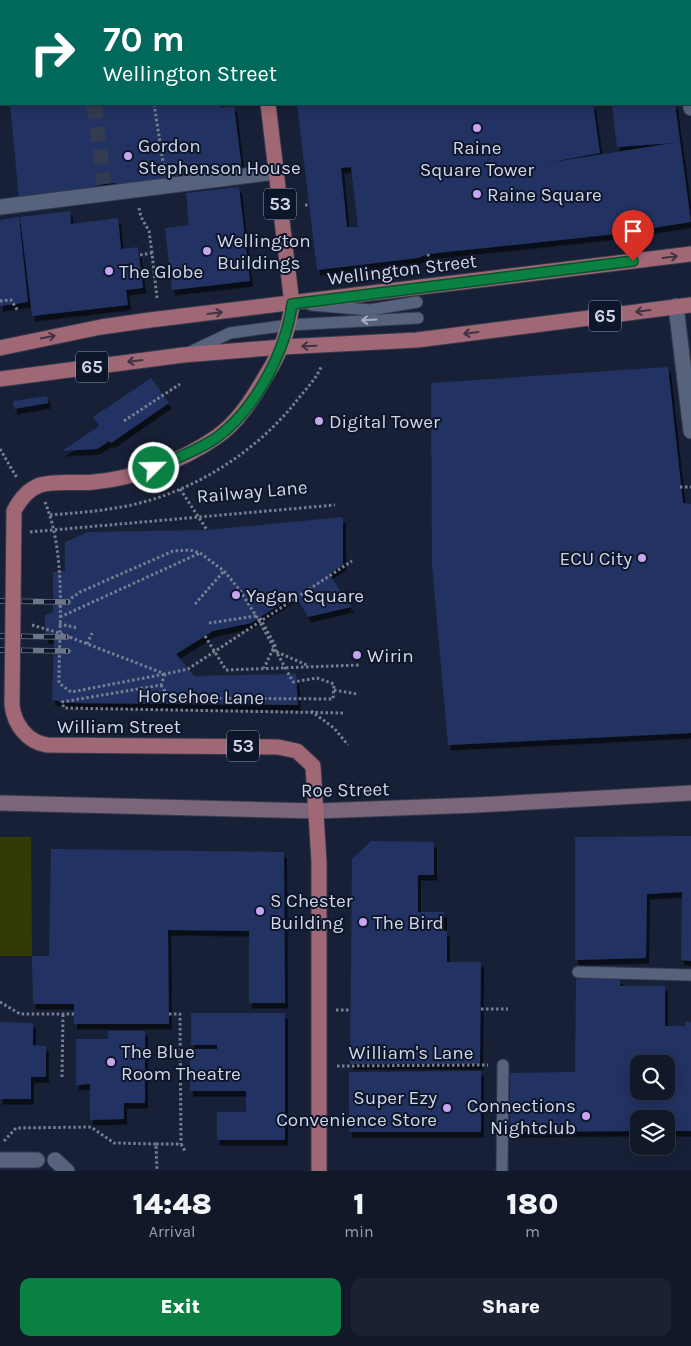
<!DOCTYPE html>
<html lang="en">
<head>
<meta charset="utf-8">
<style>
	body { margin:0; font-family:Karla,sans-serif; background:#1a2130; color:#f1f3f6; height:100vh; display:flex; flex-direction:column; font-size:19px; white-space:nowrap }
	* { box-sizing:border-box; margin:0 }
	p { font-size:16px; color:#9ca0a8 }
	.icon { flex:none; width:28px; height:28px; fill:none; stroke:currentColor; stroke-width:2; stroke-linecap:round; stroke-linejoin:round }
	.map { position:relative; height:1171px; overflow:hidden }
	.sheet { display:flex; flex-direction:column; background:#111828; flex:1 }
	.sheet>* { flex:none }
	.top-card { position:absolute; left:0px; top:0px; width:691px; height:105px; box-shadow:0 2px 12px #0003,0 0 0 1px #303745; background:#00695c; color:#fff; overflow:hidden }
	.tools { position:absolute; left:630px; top:1055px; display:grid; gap:10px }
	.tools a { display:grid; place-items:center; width:45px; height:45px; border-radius:10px; background:#111828; box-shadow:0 2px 12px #0003,0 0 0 1px #303745; font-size:25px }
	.pin { position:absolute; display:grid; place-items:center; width:42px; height:42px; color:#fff; margin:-51px -21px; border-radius:50% 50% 50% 0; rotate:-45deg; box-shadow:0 0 5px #0007 }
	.pin .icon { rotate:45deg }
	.me { position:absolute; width:55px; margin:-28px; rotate:67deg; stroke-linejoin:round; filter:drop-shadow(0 0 4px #0008) }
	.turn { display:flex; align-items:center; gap:18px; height:105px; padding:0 20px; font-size:22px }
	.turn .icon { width:65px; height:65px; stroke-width:2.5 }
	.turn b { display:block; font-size:35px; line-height:42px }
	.eta { display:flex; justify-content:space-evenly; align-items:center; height:85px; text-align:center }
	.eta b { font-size:30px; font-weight:800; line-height:35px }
	.button { display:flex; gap:10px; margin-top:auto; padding:10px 20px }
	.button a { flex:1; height:58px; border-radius:10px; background:#0b8043; color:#fff; font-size:20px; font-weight:800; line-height:58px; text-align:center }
	.button a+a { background:#1a2130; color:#f1f3f6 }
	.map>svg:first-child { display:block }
	.green { fill:#323b06 }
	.building { fill:#233362; fill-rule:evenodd; filter:url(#shadow) }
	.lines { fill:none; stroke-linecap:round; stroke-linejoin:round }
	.pedestrian-tunnel { stroke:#333b51; stroke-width:15; stroke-dasharray:15 8; stroke-linecap:butt }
	.service-casing { stroke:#353a4d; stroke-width:13 }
	.pedestrian-casing { stroke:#353a4d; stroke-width:17 }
	.minor-casing { stroke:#353a4d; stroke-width:17 }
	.secondary-casing { stroke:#353a4d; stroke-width:17 }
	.primary-casing { stroke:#353a4d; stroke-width:17 }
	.path { stroke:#767e91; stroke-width:3; stroke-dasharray:2.5 2.5; stroke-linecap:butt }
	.service { stroke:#57627d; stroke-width:11 }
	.pedestrian { stroke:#57627d; stroke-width:15 }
	.minor { stroke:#57627d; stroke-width:15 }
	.secondary { stroke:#7b6579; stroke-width:15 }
	.primary { stroke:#a06775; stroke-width:15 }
	.rail-casing { stroke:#6d7588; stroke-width:5.5 }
	.rail { stroke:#0e162c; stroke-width:4; stroke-dasharray:11; stroke-linecap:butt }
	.primary-bridge-casing { stroke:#353a4d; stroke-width:17; stroke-linecap:butt }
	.path-bridge { stroke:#767e91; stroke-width:3; stroke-dasharray:2.5 2.5; stroke-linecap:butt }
	.primary-bridge { stroke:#a06775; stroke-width:15 }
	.oneway { stroke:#413246 }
	.oneway2 { stroke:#a6aec2 }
	.route-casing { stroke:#07532c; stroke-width:12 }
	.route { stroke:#0b8043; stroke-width:9 }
	.poi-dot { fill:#c7a6ef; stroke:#0e162c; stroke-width:2 }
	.labels { text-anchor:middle; stroke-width:4; stroke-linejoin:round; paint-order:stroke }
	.shield { fill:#0e162c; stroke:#969daf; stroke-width:1 }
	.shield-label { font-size:18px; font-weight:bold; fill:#d1d7e7 }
	.poi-label { font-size:19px; fill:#d1d7e7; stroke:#0e162c; text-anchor:start }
	.street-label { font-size:19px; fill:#d1d7e7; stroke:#0e162c }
</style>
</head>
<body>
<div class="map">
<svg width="691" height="1171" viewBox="0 0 691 1171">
	<defs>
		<filter id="shadow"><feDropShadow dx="3" dy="5.5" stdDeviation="0" flood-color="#0009"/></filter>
	</defs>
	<rect width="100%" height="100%" fill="#172036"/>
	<!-- green -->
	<path class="green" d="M0,837h31l1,119h-32z"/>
	<!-- building -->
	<g class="building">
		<path d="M10,104h209l1,4 14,-2 8,64 -126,19 -1,-6 -11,1 -75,18 -10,-3z"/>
		<path d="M297,104h296l7,49 -59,11 132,-21 -56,4 -5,-43h63l16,118 -84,13 -179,19 -10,4 -101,12zM351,167l7,60h-11l-6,-59z"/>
		<path d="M239,187l11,94 -78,9 -7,-62 24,-3 -3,-32z"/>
		<path d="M70,211l1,13 47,-6 3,31 17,-2 5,41 -17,2 2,15 -96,11 -12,-99z"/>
		<path d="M19,217l9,85 -28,4v-86z"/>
		<path d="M668,367l15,136 8,1v229l-243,12 -16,-180 -1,-182z"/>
		<path d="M151,378l18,25 -58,40 -2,-2 -12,8 -35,2 37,-25 -6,-9z"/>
		<path d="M47,396l1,7 -34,6 -1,-8z"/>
		<path d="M343,517v48l-14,9 22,33 -43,10 -13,-22 -44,28 -38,8 -37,23 18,22 102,-2 2,31 -228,-2 -18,-3 2,-60 -9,-2v-23l8,-3v-40l12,-1v-29l23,-10 119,-2z"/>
		<path d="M691,836v125l-10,-1 1,-68 -35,2 -1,64 -71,2v-123z"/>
		<path d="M371,841l63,1v33h-16v37h26v19h3v31h34l-1,102h-130l2,-205z"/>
		<path d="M51,849l233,3 1,151h-36v-72l-81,-1 1,94h-95v-20h-41l-1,-48h17z"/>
		<path d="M576,979h44v7h45v40h20v-4h6v109h-25v-12h-27v12l-129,1v-59l65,-1zM639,1064h27v27h-27z"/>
		<path d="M191,1013h94v127h-68v-28h29v-21h-56v-42h27v-4h-26z"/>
		<path d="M0,1022l33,1v22l13,1v31h-15v22h-31z"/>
		<path d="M108,1031h37v72h-21v16l-34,1v-36l-14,1v-46h32z"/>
		<path d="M481,1071v61h-132v-60z"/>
	</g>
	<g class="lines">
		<!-- pedestrian-tunnel -->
		<g class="pedestrian-tunnel">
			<path d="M81,0v1"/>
			<path d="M94,104l10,80"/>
		</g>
		<!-- service casing -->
		<g class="service-casing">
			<g id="service">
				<path d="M311,305l59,5 47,-8"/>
				<path d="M190,352l40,-19 59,-8 129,-7"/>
				<path d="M578,972l113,3"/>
				<path d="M502,1171l1,-106"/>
			</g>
		</g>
		<!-- pedestrian casing -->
		<g class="pedestrian-casing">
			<g id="pedestrian">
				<path d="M0,207l276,-35"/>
				<path d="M0,1160h37"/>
				<path d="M55,1160l12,11"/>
			</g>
		</g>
		<!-- minor casing -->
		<g class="minor-casing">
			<g id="minor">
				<path d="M679,0v1"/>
				<path d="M690,98l1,10"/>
				<path d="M676,306l15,125"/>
			</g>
		</g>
		<!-- secondary casing -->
		<g class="secondary-casing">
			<path id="secondary" d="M0,803l317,8 160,-6 214,-12"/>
		</g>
		<!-- primary casing -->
		<g class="primary-casing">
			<g id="primary">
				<path d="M256,0v1"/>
				<path d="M0,348l101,-21 49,-7 541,-66"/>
				<path d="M267,374c14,-22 22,-45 25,-70l-24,-200"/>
				<path d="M0,379l183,-24 99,-8 135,-7 274,-35"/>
				<path d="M156,746l122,1 19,4 16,15 6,96v309"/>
			</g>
		</g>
		<!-- path -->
		<g class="path">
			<path d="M433,0v1"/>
			<path d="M366,1l11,-1"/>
			<path d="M154,104l10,64"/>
			<path d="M305,205h4"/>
			<path d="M139,208l2,9 8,14 3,22"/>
			<path d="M428,254l2,10"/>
			<path d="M140,255l12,-2 5,45"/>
			<path d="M0,301l11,-1 7,11"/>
			<path d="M124,421l56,-37"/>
			<path d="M0,449l17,29"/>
			<path d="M680,487h11"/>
			<path d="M180,489l27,41"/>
			<path d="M45,502c22,54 14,123 14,181l12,9 94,-18"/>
			<path d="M50,515c22,-2 44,-3 65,-7 68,-10 136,-51 179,-104 9,-12 21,-23 27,-37"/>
			<path d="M30,532l305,-27"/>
			<path d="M195,604l29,-33"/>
			<path d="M59,607l21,-15 93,-41 17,-1 10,3 24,18 15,18 19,30"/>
			<path d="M60,617l140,-64"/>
			<path d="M260,618l15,27 -11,23"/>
			<path d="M209,623l47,-7"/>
			<path d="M59,624l19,4"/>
			<path d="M32,625l27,8 106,41 23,-5 164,-108"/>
			<path d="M205,636l21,34 134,-5"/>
			<path d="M87,644l5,-11"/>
			<path d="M272,650l37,16"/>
			<path d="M165,674l-4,11 -99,17 2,6 279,5"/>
			<path d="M161,685l8,13 164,1 1,-15 -17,-6 -24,4 -6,-11"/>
			<path d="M334,690l23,4"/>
			<path d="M311,711l23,17 14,17"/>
			<path d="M0,1002l20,12h54"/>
			<path d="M481,1009h27"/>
			<path d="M336,1010h15"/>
			<path d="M169,1014h11l1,130"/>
			<path d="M337,1066l151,-1"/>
			<path d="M62,1077l1,-63"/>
			<path d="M4,1141l12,-13 75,-1 23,16 42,1 1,27"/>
			<path d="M156,1144h25l4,7"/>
		</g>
		<!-- service -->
		<use href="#service" class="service"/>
		<!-- pedestrian -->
		<use href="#pedestrian" class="pedestrian"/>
		<!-- minor -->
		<use href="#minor" class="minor"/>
		<!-- secondary -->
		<use href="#secondary" class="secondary"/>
		<!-- primary -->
		<use href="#primary" class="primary"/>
		<!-- rail casing -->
		<g class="rail-casing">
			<g id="rail">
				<path d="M0,601l68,1"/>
				<path d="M0,636l67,1"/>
				<path d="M0,650l68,1"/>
			</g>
		</g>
		<!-- rail -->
		<use href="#rail" class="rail"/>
		<!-- primary-bridge casing -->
		<g class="primary-bridge-casing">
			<path id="primary-bridge" d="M156,746l-109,-1c-20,-3 -33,-21 -35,-40l2,-194c6,-12 13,-21 26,-26 17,-5 37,-1 54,-3 41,-4 86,-20 121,-44 23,-15 38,-40 52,-64"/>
		</g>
		<!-- path-bridge -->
		<path class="path-bridge" d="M258,619l29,52"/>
		<!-- primary-bridge -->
		<use href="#primary-bridge" class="primary-bridge"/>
	</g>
	<!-- one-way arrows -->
	<defs><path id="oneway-shaft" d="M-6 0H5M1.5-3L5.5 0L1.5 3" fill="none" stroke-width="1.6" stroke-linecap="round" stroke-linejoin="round" transform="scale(1.25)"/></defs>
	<g class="oneway">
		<use href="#oneway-shaft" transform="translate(670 257) rotate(-7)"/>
		<use href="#oneway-shaft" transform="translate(643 311) rotate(173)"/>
		<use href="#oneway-shaft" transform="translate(215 313) rotate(-7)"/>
		<use href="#oneway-shaft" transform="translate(471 333) rotate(173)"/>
		<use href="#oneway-shaft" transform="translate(48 337) rotate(-11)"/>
		<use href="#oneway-shaft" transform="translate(309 346) rotate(178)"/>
		<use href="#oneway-shaft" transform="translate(135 361) rotate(173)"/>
	</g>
	<use class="oneway2" href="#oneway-shaft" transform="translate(369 320) rotate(177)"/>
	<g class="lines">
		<!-- route casing -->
		<g class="route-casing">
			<path id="route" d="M154,468c20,-9 43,-17 62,-30 39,-28 70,-87 76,-134l341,-43"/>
		</g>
		<!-- route -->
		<use href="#route" class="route"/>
	</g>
	<!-- markers -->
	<g class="poi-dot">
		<circle cx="477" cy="128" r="5"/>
		<circle cx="128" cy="156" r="5"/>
		<circle cx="477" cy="194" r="5"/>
		<circle cx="207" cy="251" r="5"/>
		<circle cx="109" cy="271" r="5"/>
		<circle cx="319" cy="421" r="5"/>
		<circle cx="642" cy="558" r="5"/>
		<circle cx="236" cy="595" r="5"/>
		<circle cx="357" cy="655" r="5"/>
		<circle cx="260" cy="911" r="5"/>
		<circle cx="363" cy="922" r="5"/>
		<circle cx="111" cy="1062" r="5"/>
		<circle cx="447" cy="1108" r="5"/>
		<circle cx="586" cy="1116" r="5"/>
	</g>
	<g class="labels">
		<!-- shield labels -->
		<g class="shield">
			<rect x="264" y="188.5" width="32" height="31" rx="4"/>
			<rect x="589" y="300.5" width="32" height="31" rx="4"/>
			<rect x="76" y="351.5" width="32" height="31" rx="4"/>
			<rect x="227" y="730.5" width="32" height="31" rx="4"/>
		</g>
		<g class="shield-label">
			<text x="280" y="210">53</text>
			<text x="605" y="322">65</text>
			<text x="92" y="373">65</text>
			<text x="243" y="752">53</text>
		</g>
		<!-- poi labels -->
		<g class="poi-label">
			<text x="138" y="152">Gordon<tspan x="138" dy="22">Stephenson House</tspan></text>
			<text x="477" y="154" text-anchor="middle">Raine<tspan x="477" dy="22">Square Tower</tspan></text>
			<text x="487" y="201">Raine Square</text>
			<text x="217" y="247">Wellington<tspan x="217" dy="22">Buildings</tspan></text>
			<text x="119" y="278">The Globe</text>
			<text x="329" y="428">Digital Tower</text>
			<text x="632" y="565" text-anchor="end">ECU City</text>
			<text x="246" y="602">Yagan Square</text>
			<text x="367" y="662">Wirin</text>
			<text x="270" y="907">S Chester<tspan x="270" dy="22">Building</tspan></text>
			<text x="373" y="929">The Bird</text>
			<text x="121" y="1058">The Blue<tspan x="121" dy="22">Room Theatre</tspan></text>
			<text x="437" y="1104" text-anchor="end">Super Ezy<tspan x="437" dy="22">Convenience Store</tspan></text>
			<text x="576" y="1112" text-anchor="end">Connections<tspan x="576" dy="22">Nightclub</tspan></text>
		</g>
		<!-- street labels -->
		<g class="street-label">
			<text transform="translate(402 269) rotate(-7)" y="7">Wellington Street</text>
			<text transform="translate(252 491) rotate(-5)" y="7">Railway Lane</text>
			<text transform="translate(201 696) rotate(1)" y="7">Horsehoe Lane</text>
			<text x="119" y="733">William Street</text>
			<text transform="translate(345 789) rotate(-1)" y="7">Roe Street</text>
			<text x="411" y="1059">William's Lane</text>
		</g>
	</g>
</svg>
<div class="tools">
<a><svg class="icon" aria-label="search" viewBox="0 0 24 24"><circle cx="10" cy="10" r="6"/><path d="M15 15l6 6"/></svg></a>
<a><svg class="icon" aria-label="layers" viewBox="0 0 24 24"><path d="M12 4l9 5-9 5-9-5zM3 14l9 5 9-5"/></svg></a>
</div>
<div class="pin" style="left:633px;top:261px;background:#d93025"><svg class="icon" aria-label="arrive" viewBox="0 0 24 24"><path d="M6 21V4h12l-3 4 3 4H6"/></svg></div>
<svg class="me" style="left:154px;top:468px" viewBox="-20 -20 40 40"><circle r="17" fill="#0b8043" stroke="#fff" stroke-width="3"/><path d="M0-11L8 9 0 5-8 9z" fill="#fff"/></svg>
<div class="top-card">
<div class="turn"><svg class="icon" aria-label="right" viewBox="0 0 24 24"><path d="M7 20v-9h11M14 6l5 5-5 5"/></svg><div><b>70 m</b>Wellington Street</div></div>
</div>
</div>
<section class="sheet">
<div class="eta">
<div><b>14:48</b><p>Arrival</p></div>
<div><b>1</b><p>min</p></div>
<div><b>180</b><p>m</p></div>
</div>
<div class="button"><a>Exit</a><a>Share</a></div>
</section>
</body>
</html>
